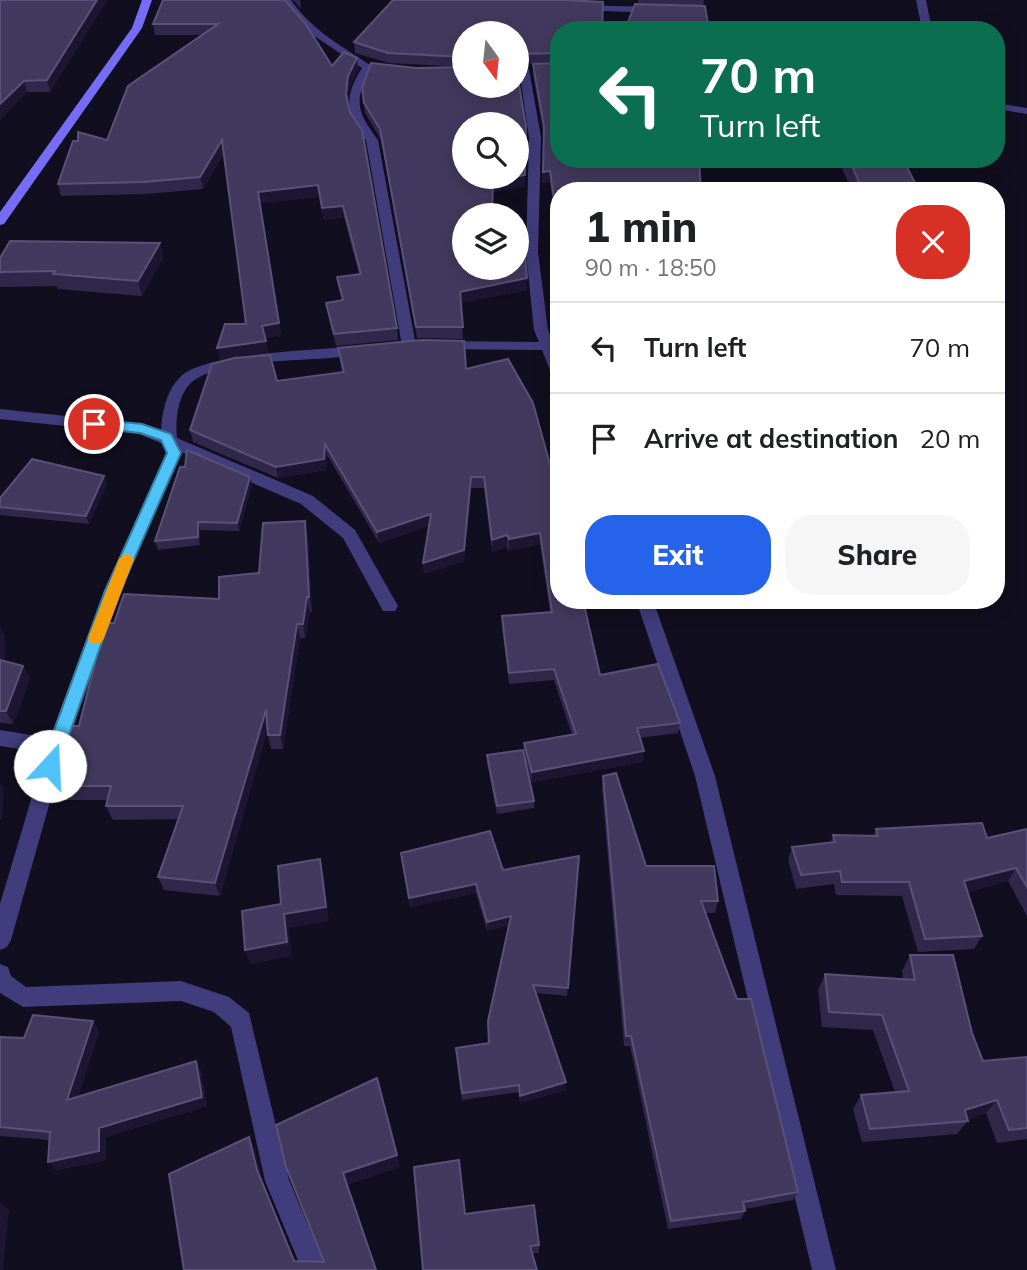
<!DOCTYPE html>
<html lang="en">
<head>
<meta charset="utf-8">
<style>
	body { margin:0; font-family:Mulish,sans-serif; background:#f6f6f6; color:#202124; height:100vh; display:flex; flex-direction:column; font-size:26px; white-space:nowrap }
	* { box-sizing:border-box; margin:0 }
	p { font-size:23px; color:#757577 }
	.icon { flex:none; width:38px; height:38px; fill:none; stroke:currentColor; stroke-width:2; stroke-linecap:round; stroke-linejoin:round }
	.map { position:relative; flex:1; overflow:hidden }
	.side { position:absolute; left:550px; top:182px; width:455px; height:427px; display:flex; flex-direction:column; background:#fff; border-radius:28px; box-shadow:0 4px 18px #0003 }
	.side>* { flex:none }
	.top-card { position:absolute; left:550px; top:21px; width:455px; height:147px; border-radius:28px; box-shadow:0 4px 18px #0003; background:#0b6e4f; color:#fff; overflow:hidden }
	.needle { width:46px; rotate:165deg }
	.fabs { position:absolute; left:452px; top:21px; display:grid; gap:14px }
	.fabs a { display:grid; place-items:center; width:77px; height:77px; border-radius:50%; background:#fff; box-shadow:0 4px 18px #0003; font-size:35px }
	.pin { position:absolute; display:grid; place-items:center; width:60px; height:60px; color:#fff; margin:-30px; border:4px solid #fff; border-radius:50%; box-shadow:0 2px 7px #0007 }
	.me { position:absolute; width:77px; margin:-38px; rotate:20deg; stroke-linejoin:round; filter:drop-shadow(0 0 5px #0008) }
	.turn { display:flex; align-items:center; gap:24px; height:147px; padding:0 35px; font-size:32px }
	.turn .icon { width:91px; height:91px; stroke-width:2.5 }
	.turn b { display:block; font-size:49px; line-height:60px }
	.round { display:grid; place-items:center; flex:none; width:74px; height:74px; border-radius:28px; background:#f6f6f6 }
	.headline { display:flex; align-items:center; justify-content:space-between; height:119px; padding:0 35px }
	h1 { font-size:42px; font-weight:800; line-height:52px }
	.primary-button { display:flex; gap:14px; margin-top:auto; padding:14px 35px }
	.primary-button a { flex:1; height:80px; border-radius:28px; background:#2563eb; color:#fff; font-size:28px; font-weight:800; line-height:80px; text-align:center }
	.primary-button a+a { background:#f6f6f6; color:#202124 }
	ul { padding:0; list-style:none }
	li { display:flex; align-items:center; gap:21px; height:91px; padding:0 35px; border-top:2px solid #e0e0e0 }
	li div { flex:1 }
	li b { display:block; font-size:26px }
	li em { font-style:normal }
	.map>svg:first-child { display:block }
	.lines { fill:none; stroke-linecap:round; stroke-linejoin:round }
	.street { fill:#413c7b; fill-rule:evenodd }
	.secondary { fill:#766cf5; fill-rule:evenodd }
	.wall { fill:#30284b }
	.shaded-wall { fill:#1c1632 }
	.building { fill:#423a5e; stroke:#595177; stroke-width:2; fill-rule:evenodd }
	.route { fill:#4fc3f7; stroke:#337fa1; stroke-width:2 }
	.slow { fill:#f59e0b }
</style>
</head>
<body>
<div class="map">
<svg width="1027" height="1270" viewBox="0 0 1027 1270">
	<rect width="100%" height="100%" fill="#110e1f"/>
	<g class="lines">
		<!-- street -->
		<g class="street">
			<path d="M281,0h10c21,31 53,47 82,67 -20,32 -17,44 5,73l38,206 -2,3 -5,1 -7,-4 -36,-206c-21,-25 -22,-44 -4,-72l-55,-37z"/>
			<path d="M916,0h10l6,30h-10z"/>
			<path d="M574,5l81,2 5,3 -5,3 -77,-3 -5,-3z"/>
			<path d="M524,66l5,3 12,68 -3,115 10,78 10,26v22l-7,-5 -9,-23 -100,-1 -7,-4 7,-4 97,1 -5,-12 -8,-78 3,-115 -10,-68z"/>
			<path d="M996,103l31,5v6l-31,-5z"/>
			<path d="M361,346l7,4 -2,3c-46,11 -131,2 -170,26 -18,11 -21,40 -19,59l136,58 42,34 43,76 -3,5h-12l-40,-73 -42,-34 -120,-52 -61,139 -60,175 -49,174 -4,7 -7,3v-46l45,-151 -45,-7v-16l50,8 54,-147 62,-138 -3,-9 -24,-10 -139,-15v-10l142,15 19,7c1,-20 6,-45 24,-58 32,-21 135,-23 176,-27z"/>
			<path d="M636,600h17l62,176 121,494h-24l-117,-494z"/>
			<path d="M0,964l8,3 3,9 15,11 155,-6 48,16 20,16 40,167 38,90h-25l-37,-89 -34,-154 -17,-15 -33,-11 -158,6 -23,-14z"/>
		</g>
		<!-- secondary -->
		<path class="secondary" d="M142,0h10l-10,28 -138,196 -4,1v-13l132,-184z"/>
	</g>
	<!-- wall -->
	<g class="wall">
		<path d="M0,0h107l-57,92h-23l-27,28z"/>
		<path d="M163,0l169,66 25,-8 1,11 -8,18 -3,14 50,227 1,12 -62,6 -8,-31 -2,-12 16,-3 -5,-23 22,-3 -15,-57 -20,3 -5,-23 -59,6 21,132 -16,3 3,15 -33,5 42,23 65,-9 -4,-24 128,21 42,-10 50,241 42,75 80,48 -2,10 -38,5 3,24 -111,20 -8,-27 10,46v7l-37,6 -10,-51v-8l37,-1v-11l48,-8 -18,-55 -45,4 -7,-57v-11l48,-4 -10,-68 -31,7 -2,-4 -15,5 -8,-64h-13l-7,73 -40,13 -1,-11 6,-37 -50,17 -52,-88 -1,15 -48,8 -85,-36 -3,-12 44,-72 -14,2 26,-36 -22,-171 -21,36 -56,5 -86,2 -3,-12 49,-44 95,-105h-47l-2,-11z"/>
		<path d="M293,0h7l1,9z"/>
		<path d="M393,0h174l36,2 -1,28h-44v129h141l2,32h-143v108l-1,1 -5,-36v-11h4l1,-23 -7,-48 -8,1 2,-47 -11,-61v-11l25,-1 -42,1v-31h-52v34l-75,-4 -34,-10 -1,-11z"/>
		<path d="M638,0h66l-1,6 -65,-3z"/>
		<path d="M416,68l109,118 -32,6 -29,76 63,22 -66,13 2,36 -46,-1 -36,-198 -16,-27 -3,-25z"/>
		<path d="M840,159h63l16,32h-67l-13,-29z"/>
		<path d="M0,258h163l-21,38 -84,-7 -1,-3 -57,1z"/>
		<path d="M185,467l65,10 2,8 -13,46 -39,-1v15l-42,5 -3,-9z"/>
		<path d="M104,476l3,8 -18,40 -89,-9v-17z"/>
		<path d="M308,536l4,76h-2l-5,26h-5l-17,111h-12l-4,-18 -47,165 -56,-6 -6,-13 20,-58 -65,1 -7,-14 2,-6h-50l-7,-14 28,-60 35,-103 105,-24 40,-26z"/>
		<path d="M0,627l5,10v24l18,5 7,13 -17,45 -13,-1z"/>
		<path d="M603,776l43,90 72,35 -3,12h-9l92,279 -5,8 -48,9v2l-4,8 -73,10 -38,-183h-6l-22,-258z"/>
		<path d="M876,829l111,9 40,-9v87l-19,-35 -40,11 14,44 -8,13 -56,3 -16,-56 -66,-1 -2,-11 -38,5 -8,-29 4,-13 39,-5 2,-7 40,1z"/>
		<path d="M579,856l-12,140 -31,-3 30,97 -46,13 -1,-11 -57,8 -6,-52 33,-5 20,-118 -22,6 -11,-38 -66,14 -8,-45 101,8z"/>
		<path d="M910,955l62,78 11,28 44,-4v82l-30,4 -11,-30 -18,6v2l-11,13 -95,8 -9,-33 8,-14 34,-3 -22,-62 -51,-3 -4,-37 7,-16 78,5 -1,-8z"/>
		<path d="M93,1021l6,11 -21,65 118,-36 5,11 6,34 -101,31v23l-50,10 -7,-30 -49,-4v-99l24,1z"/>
		<path d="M465,1214l74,31v8h-7z"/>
	</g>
	<!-- shaded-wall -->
	<g class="shaded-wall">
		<path d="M97,0h10l-57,92 -3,-12z"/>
		<path d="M357,58l1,11 -8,18 -3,19 -1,-12 2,-18z"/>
		<path d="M24,81l3,11 -27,28v-16z"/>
		<path d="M526,126l-1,60 -32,6v-11z"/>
		<path d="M222,140l2,12 -21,37 -3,-12z"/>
		<path d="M550,171v11l-8,1 1,-11z"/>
		<path d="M318,185l1,12 -59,6 21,132 -17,3 -2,-12 -4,-134z"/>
		<path d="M343,206l1,11 -20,3 -2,-12z"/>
		<path d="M160,243l3,15 -21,38 -4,-15z"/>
		<path d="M527,278v12l-66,13 -1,-11z"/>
		<path d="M266,341l2,12 -48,7 -3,-12z"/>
		<path d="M325,444l2,11 -1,15 -48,8 -2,-11z"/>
		<path d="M104,476l3,8 -18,40 -3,-8z"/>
		<path d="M250,477l2,8 -13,46 -2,-8z"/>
		<path d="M471,477v11l-7,73 -40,13 -1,-11z"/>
		<path d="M431,514l1,11 -53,18 -2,-11z"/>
		<path d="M305,521l3,15 4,76 -3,-15z"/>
		<path d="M198,522l2,8v15l-2,-8z"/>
		<path d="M540,533v11l-31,7v-12z"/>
		<path d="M507,535v12l-15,5v-12z"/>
		<path d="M307,597l3,15 -5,26 -2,-14z"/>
		<path d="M297,624l3,14 -17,111 -3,-14z"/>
		<path d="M0,627l5,10v35l-5,-10z"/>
		<path d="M23,666l7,13 -17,45 -7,-13z"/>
		<path d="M266,710l3,14 -49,172 -5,-13z"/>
		<path d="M644,751l-1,11 -111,20v-10z"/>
		<path d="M0,782l4,7 -2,30 -2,1z"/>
		<path d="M320,859l4,15 5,47 -40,7 3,28 -42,8 -5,-14 39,-36z"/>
		<path d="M1016,868l-8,13 -51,14 7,-14z"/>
		<path d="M476,884v9l-66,14 -1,-9z"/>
		<path d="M511,916v8l-24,7v-9z"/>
		<path d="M93,1021l6,11 -25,78 -7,-10z"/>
		<path d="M196,1061l5,11 6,34 -101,31v23l-50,10 -8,-8z"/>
		<path d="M566,1082v8l-46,13v-7z"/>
		<path d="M997,1100l-11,13 -26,8 5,-11z"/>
		<path d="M249,1137l6,12 8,33 36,88 -5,-9 -37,-91z"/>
		<path d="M397,1155l3,12 -53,18 -4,-12z"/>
		<path d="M0,1202l9,8 -6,60h-3z"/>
	</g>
	<!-- building -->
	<g class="building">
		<path d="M0,0h97l-50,80 -23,1 -24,23z"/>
		<path d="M163,0h122l20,23 27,43 12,-14 13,6 -9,18 -2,18 4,18 12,18 35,198 -63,6 -8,-31 17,-3 -6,-23 24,-3 -18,-68 -21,2 -4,-23 -60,7 21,131 -17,3 4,15 -49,7 8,-24h21l-24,-184 -22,37 -56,5 -86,2 15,-43h5v-9l29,8 21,-54 90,-62h-65z"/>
		<path d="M393,0h174l36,2 -1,28h-44v23l-42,1v-21h-52v24l-76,-4 -34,-11z"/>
		<path d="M635,4l70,2 4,24h-84z"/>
		<path d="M371,63l45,5 48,-1v19h52v-19l10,59 -1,49 -32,6 -1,34h-28v53h52v-13l9,-1 2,24 -67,14 3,35h-47l-36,-198 -16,-26 -2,-15zM464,124h52v53h-52z"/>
		<path d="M558,63v96h141l2,32h-143v97h-1l-5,-35h4l1,-34 -7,-48 -7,1 1,-46 -11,-62z"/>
		<path d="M849,159h54l16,32h-56z"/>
		<path d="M10,241l150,2 -22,38 -85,-7 2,-3 -55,1v-14z"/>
		<path d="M422,340l42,1 2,28 42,-10 25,44 21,76 4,-1v122h25l17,75 58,-11 22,59 -43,5 7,23 -112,21 -8,-29 52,-9 -22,-65 -45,4 -7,-57 50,-4 -12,-79 -31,6 -2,-4 -15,5 -8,-63h-13l-7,73 -41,13 8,-49 -54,18 -52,-88 -1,15 -48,8 -86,-37 22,-66 22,-6 36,-3 7,26 67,-9 -6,-24z"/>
		<path d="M187,450l63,27 -13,46 -39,-1v15l-43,4 25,-74h5z"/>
		<path d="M32,459l72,17 -18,40 -86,-9v-9z"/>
		<path d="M305,521l4,76h-2l-4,27h-6l-17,111h-12l-2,-25 -51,173 -57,-6 25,-71h-77l5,-20h-60l21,-60h7l26,-103h9l10,-29 95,5v-22l40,-4 4,-50z"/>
		<path d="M0,660l23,6 -17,45h-6z"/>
		<path d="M523,750l11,51 -37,5 -10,-51z"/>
		<path d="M616,773l30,93h68l4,35h-17l36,98h14l47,193 -55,10 2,9 -74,10 -40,-185h-5l-23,-260z"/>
		<path d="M982,823l5,15 40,-9v58l-11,-19 -52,13 18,55 -57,3 -16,-57h-67l-2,-11 -39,4 -9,-28 43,-5 -2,-7 45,1 -2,-7z"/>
		<path d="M490,831l13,39 76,-14 -11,132 -35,-3 33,97 -46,14 -1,-11 -57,8 -6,-45 33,-5 -1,-22 23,-105 -24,6 -11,-38 -67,14 -8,-45z"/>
		<path d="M320,859l6,48 -42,7 3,28 -42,8 -3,-39 39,-7 -3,-38z"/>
		<path d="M910,955h43l19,78 11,28 44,-4v71l-18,2 -12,-30 -32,10 3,11 -98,8 -9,-34 48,-4 -27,-76 -53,-3 -4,-38 90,6z"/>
		<path d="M33,1015l60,6 -26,79 129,-39 6,36 -103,31v23l-51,11 2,-30 -50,-5v-90l24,1z"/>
		<path d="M377,1078l20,77 -54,18 33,97h-192l-15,-96 80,-37 8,33 37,91 30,1 -38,-95 -10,-42z"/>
		<path d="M459,1160l6,54 69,-9 5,40 -9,1 7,24h-114l-9,-103z"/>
	</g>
	<!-- route -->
	<path class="route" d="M94,419l48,5 29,10 10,19 -61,138 -62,175 -2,5 -6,2 -6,-2 -3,-5 64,-175 62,-138 -6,-13 -21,-7 -50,-6v-6z"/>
	<!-- slow -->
	<path class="slow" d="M127,553l7,6 -30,79 -3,5h-11l-2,-5 31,-79z"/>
</svg>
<div class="fabs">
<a><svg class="needle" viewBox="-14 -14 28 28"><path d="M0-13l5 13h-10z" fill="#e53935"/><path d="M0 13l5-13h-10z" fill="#757577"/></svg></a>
<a><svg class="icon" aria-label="search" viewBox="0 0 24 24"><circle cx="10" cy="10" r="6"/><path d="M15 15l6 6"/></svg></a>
<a><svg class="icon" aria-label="layers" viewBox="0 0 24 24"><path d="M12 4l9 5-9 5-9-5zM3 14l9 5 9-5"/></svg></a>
</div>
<div class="pin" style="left:94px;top:424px;background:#d93025"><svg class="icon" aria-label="arrive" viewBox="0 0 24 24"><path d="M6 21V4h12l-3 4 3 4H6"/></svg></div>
<svg class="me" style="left:50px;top:766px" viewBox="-20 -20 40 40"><circle r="19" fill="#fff"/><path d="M0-13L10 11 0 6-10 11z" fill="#4fc3f7"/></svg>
<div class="top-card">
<div class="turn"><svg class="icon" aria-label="left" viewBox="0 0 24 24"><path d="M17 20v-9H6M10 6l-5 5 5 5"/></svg><div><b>70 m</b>Turn left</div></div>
</div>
<section class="side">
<div class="headline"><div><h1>1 min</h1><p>90 m · 18:50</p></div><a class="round" style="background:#d93025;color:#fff"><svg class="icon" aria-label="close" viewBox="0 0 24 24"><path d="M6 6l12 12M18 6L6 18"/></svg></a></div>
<ul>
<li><svg class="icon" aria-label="left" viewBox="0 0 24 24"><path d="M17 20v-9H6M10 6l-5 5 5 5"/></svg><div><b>Turn left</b></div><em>70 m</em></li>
<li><svg class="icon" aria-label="arrive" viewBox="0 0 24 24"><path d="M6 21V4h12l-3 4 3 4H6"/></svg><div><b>Arrive at destination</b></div><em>20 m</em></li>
</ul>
<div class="primary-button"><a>Exit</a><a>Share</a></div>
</section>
</div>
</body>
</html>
